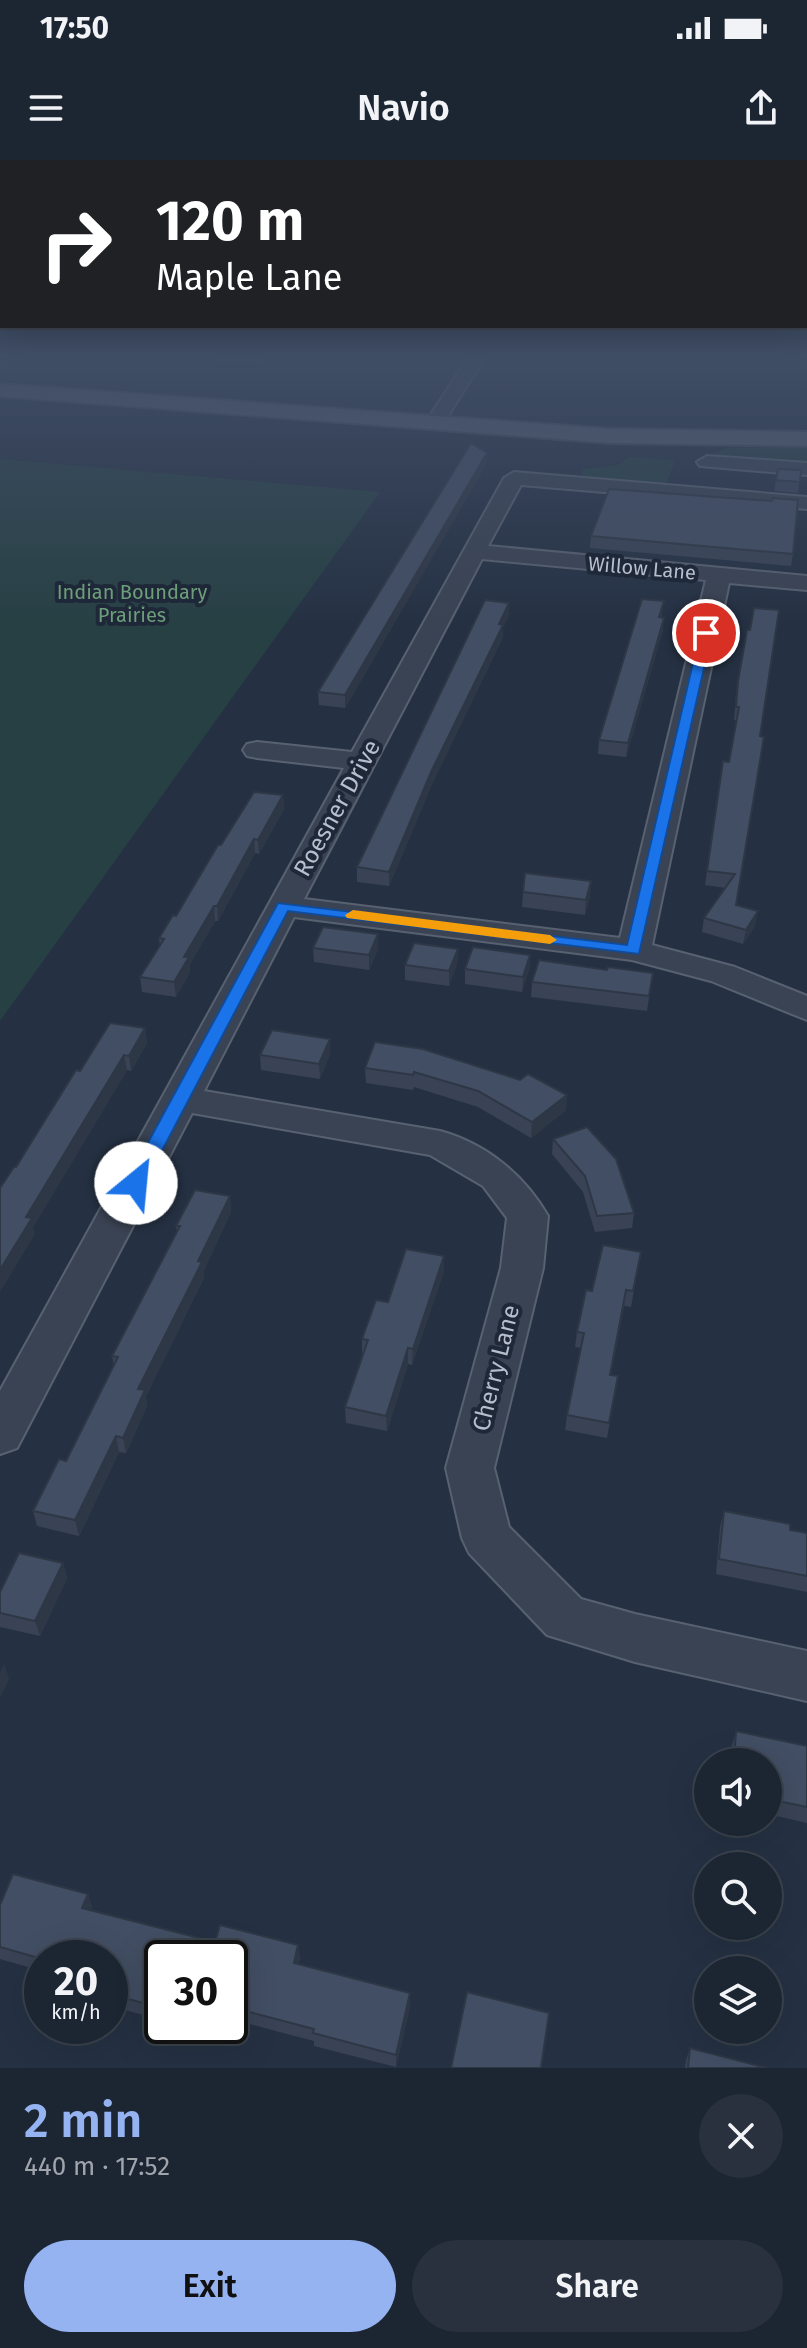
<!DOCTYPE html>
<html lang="en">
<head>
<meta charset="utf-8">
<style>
	body { margin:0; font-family:"Fira Sans",sans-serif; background:#29313e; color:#f1f3f6; height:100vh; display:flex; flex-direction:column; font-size:30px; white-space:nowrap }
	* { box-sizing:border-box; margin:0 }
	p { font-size:26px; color:#a0a5ac }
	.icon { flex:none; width:44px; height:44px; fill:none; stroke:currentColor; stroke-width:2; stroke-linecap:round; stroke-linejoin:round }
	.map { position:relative; height:1908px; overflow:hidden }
	.sheet { display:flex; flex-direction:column; background:#1c2532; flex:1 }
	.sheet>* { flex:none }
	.banner { position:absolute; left:0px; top:0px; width:808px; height:168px; box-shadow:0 8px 32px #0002,0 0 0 2px #3a424d; background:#202124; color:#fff; overflow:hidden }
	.fabs { position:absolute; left:694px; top:1588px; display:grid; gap:16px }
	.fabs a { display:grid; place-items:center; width:88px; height:88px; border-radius:50%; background:#1c2532; box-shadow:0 8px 32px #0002,0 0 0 2px #3a424d; font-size:40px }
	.speed { position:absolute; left:24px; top:1780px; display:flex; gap:16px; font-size:40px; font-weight:700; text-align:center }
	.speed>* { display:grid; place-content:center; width:104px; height:104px; border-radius:50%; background:#1c2532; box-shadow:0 8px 32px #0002,0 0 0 2px #3a424d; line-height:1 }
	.speed small { font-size:20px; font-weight:400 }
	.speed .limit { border:4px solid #111; border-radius:12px; background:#fff; color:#111 }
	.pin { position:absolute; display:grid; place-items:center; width:68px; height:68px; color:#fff; margin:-34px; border:4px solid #fff; border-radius:50%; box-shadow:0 2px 8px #0007 }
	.me { position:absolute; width:88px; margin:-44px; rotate:28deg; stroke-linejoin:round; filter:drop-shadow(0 0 6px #0008) }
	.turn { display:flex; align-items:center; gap:28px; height:168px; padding:0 24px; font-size:36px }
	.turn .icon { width:104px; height:104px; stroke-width:2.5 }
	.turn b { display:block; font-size:56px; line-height:68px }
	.round { display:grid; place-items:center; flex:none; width:84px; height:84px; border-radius:42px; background:#29313e }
	.headline { display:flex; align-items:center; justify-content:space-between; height:136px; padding:0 24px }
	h1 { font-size:48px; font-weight:600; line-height:60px; color:#95b2f1 }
	.primary-button { display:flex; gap:16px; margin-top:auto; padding:16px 24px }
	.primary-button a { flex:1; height:92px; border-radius:48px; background:#95b2f1; color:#111; font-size:32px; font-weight:600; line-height:92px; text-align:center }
	.primary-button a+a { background:#29313e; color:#f1f3f6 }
	.status { display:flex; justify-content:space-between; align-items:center; height:56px; padding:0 40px; background:#1c2532; direction:ltr }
	.status svg { height:22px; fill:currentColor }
	header { display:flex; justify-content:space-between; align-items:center; height:104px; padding:0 24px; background:#1c2532; font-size:36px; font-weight:600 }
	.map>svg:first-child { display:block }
	.green { fill:#274044 }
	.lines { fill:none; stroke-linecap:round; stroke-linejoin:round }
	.minor-casing { stroke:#586170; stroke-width:4 }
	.major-casing { stroke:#444c5c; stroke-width:4 }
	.minor { fill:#3a4353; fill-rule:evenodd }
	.major { fill:#586273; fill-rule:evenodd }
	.wall { fill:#394355 }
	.shaded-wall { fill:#2e3745 }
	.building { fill:#424e63; stroke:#2e3745; stroke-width:2 }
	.route { fill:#1a73e8; stroke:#114b97; stroke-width:2 }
	.slow { fill:#f59e0b }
	.labels { text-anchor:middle; stroke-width:8; stroke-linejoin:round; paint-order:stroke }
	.far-street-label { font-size:20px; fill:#b7becc; stroke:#1e2838 }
	.far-park-label { font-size:20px; fill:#6d9e7a; stroke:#1e2838 }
	.street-label { font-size:24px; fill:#b7becc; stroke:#1e2838 }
</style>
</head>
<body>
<div class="status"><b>17:50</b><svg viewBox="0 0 49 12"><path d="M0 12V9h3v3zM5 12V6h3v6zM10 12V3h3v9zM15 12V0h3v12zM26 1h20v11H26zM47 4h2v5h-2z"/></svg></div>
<header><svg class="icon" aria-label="menu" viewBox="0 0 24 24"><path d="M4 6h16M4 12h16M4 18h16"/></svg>Navio<svg class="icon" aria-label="share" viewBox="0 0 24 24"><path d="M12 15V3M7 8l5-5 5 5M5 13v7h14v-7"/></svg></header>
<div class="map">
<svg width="807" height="1908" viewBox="0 0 807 1908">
	<rect width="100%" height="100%" fill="#253143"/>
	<!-- green -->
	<g class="green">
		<path d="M807,287v20l-92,-9 -1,-4 12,-6z"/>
		<path d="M629,297l46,4 -9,23 -85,-6 2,-9 35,-4z"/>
		<path d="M0,299l380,33 -380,529z"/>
	</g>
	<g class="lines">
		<!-- minor casing -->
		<g class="minor-casing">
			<g id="minor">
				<path d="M469,197h16l-44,70h-14l-2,-4z"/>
				<path d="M707,296l100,7v12l-107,-9 -3,-4z"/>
				<path d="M514,312l293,25v12l-286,-24 -33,61 319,30v14l-78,-7 -77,362 83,22 72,29v24l-96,-39 -79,-21 -338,-43 -90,174 236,40c47,13 84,44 108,85l-5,52 -49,200 15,59 72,72 54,15 172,37v50l-172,-39 -88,-27 -78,-82 -7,-15 -16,-70 55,-200 6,-50 -24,-32 -53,-31 -238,-42 -175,335 -17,6v-63l344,-623 -87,-10 -10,-2 -4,-6 4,-6 10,-2 95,10 152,-274zM482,399l224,21 -86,358 -316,-39z"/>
			</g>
		</g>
		<!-- major casing -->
		<g class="major-casing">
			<path id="major" d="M0,224l611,45 196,3v14l-196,-3 -611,-47z"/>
		</g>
		<!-- minor -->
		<use href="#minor" class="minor"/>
		<!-- major -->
		<use href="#major" class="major"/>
	</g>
	<!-- wall -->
	<g class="wall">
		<path d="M212,197h62l-9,8 -53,-3z"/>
		<path d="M487,293v10l-142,245 -26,-3 -1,-13z"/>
		<path d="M778,309l23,1 -3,23 -24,-2z"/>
		<path d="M591,376l202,18 -2,12 -201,-18z"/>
		<path d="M664,441l-3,16 2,13 -37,127 -28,-3 1,-14z"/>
		<path d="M509,455l-6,13v9l-71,147 -43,102 -32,-4v-15z"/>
		<path d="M747,470l13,106 -24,169 19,21 -12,18 -41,-12 2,-14 22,-30 -21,-3 18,-124 6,1 8,-41 -3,-1 2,-26z"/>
		<path d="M283,635l1,14 -25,45 -4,-1 -37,68h-3l-25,43v8l-14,25 -34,-5 -2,-15 20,-31 -1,-8 17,-22 45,-71z"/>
		<path d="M523,732l67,4 -5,19 -63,-8z"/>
		<path d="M313,788l65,1 -9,21 -55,-8z"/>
		<path d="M458,789l-1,15 -8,22 -44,-6v-15z"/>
		<path d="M530,795l-1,15 -7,22 -57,-8v-15z"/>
		<path d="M607,810l46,3 -6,38 -116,-14 1,-15z"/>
		<path d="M145,868l2,15 -16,28 -4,-1 -94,157 2,7 -19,-67 64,-96z"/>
		<path d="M330,879v15l-10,25 -59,-9 -1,-15z"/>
		<path d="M375,882l191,68 -35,28 -53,-31 -64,-20 -1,3 -47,-7 -1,-15z"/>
		<path d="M553,979l81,74 -2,15 -37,4 -12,-40 -31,-38z"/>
		<path d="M230,1036l1,16 -27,58v8l-58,118 1,10 -21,47 -7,-1 -40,84 -42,-10 -4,-15 33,-50 48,-95 -2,-10 65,-124 -1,-6z"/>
		<path d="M641,1092l-10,55 -7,-1 -13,69 7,1 -11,62 -42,-8 2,-15 14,-67 -6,-1 2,-15 15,-41z"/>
		<path d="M444,1096v15l-32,94 -4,-1 -21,67 -41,-8 -1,-16 18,-52h-1v-16l26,-37z"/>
		<path d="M724,1351l66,19 17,3v59l-91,-18 4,-47z"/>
		<path d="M63,1403l4,15 -27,58 -40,-9v-35z"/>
		<path d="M736,1571l71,15v77l-39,-9v-52h-37l1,-17z"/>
		<path d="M88,1734l4,13 -1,3 124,32 83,3 2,14 -2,5 112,42 -14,61 -82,-21v-5l-84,-22v-61h-68v62l-52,-14v-48h-68v13l-42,-12v-54z"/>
		<path d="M690,1888l77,20h-82l1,-8z"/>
	</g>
	<!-- shaded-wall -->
	<g class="shaded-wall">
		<path d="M264,197h10l-9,8z"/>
		<path d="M487,293v10l-142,245v-13z"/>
		<path d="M509,443v12l-6,13v9l-71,147 -43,102v-14l43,-102z"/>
		<path d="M664,458l-1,12 -37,127 2,-14z"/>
		<path d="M283,635l1,14 -25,45 -1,-14z"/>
		<path d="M254,679l1,14 -37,68 -1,-15z"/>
		<path d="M591,721l-1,15 -5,19 1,-15z"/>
		<path d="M214,746l1,15 -25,43v8l-14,25 -2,-15 10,-25z"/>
		<path d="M758,751l-3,15 -12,18 3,-14z"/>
		<path d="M378,774v15l-9,21v-15z"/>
		<path d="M458,789l-1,15 -8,22v-15z"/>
		<path d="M530,795l-1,15 -7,22 1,-15z"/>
		<path d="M145,868l2,15 -16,28 -2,-15z"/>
		<path d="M330,879v15l-10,25 -1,-15z"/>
		<path d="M124,895l3,15 -94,157 2,7 -35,58v-22l26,-53z"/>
		<path d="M567,935l-1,15 -35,28 1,-16z"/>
		<path d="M230,1036l1,16 -27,58v8l-58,118 1,10 -21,47 -3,-15 15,-49z"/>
		<path d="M444,1096v15l-32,94 1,-16z"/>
		<path d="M408,1188v16l-21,67 -1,-15z"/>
		<path d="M116,1276l3,16 -40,84 -4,-16z"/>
		<path d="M63,1403l4,15 -27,58 -5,-15z"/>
		<path d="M4,1504l5,15 -9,19v-25z"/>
		<path d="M88,1734l4,13 -5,14 -5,-13z"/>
		<path d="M298,1785l2,14 -5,17 -1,-13z"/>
		<path d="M410,1833v13l-14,61v-12z"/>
	</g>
	<!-- building -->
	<g class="building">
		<path d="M471,283l16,10 -142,242 -27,-3z"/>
		<path d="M778,309l23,1 -1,12 -24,-2z"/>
		<path d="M609,329l163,12 1,-3 25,2 -5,54 -202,-18z"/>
		<path d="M642,439l22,2 -5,16 5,1 -36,125 -29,-3z"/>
		<path d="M485,440l24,3 -10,21 4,1 -71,145 -43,102 -32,-5z"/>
		<path d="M754,448l25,2 -19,126 4,1 -28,168 22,6 -12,19 -42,-12 31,-44 -28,-3 16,-110 6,1 10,-55h-3l2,-26 9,-51h3z"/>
		<path d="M254,632l29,3 -25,45 -4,-1 -37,67h-3l-30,51h5l-15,25 -34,-5 24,-38 -5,-1 14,-23 3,1 42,-71h3z"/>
		<path d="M525,713l66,8 -5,19 -63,-8z"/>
		<path d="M323,767l55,7 -9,21 -56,-7z"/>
		<path d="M414,783l44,6 -9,22 -44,-6z"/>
		<path d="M473,787l57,8 -7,22 -58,-8z"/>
		<path d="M539,800l68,10 1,-3 45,6 -4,23 -117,-14z"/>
		<path d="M110,863l35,5 -16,28 -5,-1 -98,162 6,1 -32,52v-82l14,-21h2l60,-97 4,1z"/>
		<path d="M272,870l58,9 -11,25 -59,-9z"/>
		<path d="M375,882l48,7 97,31 8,-6 39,21 -35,27 -54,-31 -64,-19 -1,3 -48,-7z"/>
		<path d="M587,967l29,32 18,54 -37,3 -12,-40 -32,-37z"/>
		<path d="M195,1030l35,6 -32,65 4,1 -64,127 7,1 -22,48 -7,-2 -41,84 -42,-9 26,-52 7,2 52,-104 -6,-1 68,-130h-4z"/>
		<path d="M603,1085l38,7 -8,39 -7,-1 -16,85 8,1 -9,47 -42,-8 17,-82 -7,-1 9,-42 6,1z"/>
		<path d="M406,1089l38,7 -31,93 -5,-1 -22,68 -41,-9 23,-67 -6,-1 14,-39 12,2z"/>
		<path d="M724,1351l66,13v6l17,3v43l-88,-17z"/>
		<path d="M19,1393l44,10 -28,58 -35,-8v-21z"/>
		<path d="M736,1571l71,15v61l-39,-8v-37h-34z"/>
		<path d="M13,1714l75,20 -6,14 133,34 5,-17 78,20 -4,18 116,30 -14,62 -83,-22 1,-4 -84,-22v-49h-68v46l-1,4 -51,-14v-36l-68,1 -42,-12v-42z"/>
		<path d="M467,1832l82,21 -8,55h-90z"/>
		<path d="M690,1888l77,20h-79z"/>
	</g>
	<!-- sky -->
	<linearGradient id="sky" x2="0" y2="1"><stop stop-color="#141b25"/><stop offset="0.42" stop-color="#404e66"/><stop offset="1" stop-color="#404e66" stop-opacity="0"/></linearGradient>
	<rect width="807" height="464" fill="url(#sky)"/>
	<!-- route -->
	<path class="route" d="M706,469l6,4 -73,321 -351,-43 -143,272 -9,6 -7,-2 -3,-4 152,-280 349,42 73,-312z"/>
	<!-- slow -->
	<path class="slow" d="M353,750l197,25 7,5 -7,4 -203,-26 -2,-3z"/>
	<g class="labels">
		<!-- far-street labels -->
		<g class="far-street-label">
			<text transform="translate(642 408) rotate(5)" y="7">Willow Lane</text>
		</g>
		<!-- far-park labels -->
		<g class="far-park-label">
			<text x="132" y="439">Indian Boundary<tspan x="132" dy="23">Prairies</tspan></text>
		</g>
		<!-- street labels -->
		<g class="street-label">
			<text transform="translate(337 648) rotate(-61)" y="8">Roesner Drive</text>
			<text transform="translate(496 1208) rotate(-76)" y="8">Cherry Lane</text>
		</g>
	</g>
</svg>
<div class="fabs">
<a><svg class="icon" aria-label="sound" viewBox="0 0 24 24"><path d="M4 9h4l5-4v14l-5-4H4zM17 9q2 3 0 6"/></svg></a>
<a><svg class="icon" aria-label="search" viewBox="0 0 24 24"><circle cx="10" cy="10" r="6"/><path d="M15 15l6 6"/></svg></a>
<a><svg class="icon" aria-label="layers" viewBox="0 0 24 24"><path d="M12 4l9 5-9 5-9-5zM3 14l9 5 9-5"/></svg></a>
</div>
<div class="speed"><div>20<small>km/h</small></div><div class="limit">30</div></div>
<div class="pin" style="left:706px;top:473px;background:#d93025"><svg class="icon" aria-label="arrive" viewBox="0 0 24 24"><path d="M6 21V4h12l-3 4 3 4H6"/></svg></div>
<svg class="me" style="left:136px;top:1023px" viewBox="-20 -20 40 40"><circle r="19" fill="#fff"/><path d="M0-13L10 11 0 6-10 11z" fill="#1a73e8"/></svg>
<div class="banner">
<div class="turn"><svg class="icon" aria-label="right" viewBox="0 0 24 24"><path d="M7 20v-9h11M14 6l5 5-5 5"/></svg><div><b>120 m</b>Maple Lane</div></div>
</div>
</div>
<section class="sheet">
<div class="headline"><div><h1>2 min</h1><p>440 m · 17:52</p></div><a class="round"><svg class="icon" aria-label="close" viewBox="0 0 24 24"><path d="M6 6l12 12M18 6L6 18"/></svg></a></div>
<div class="primary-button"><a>Exit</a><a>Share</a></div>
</section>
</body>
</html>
